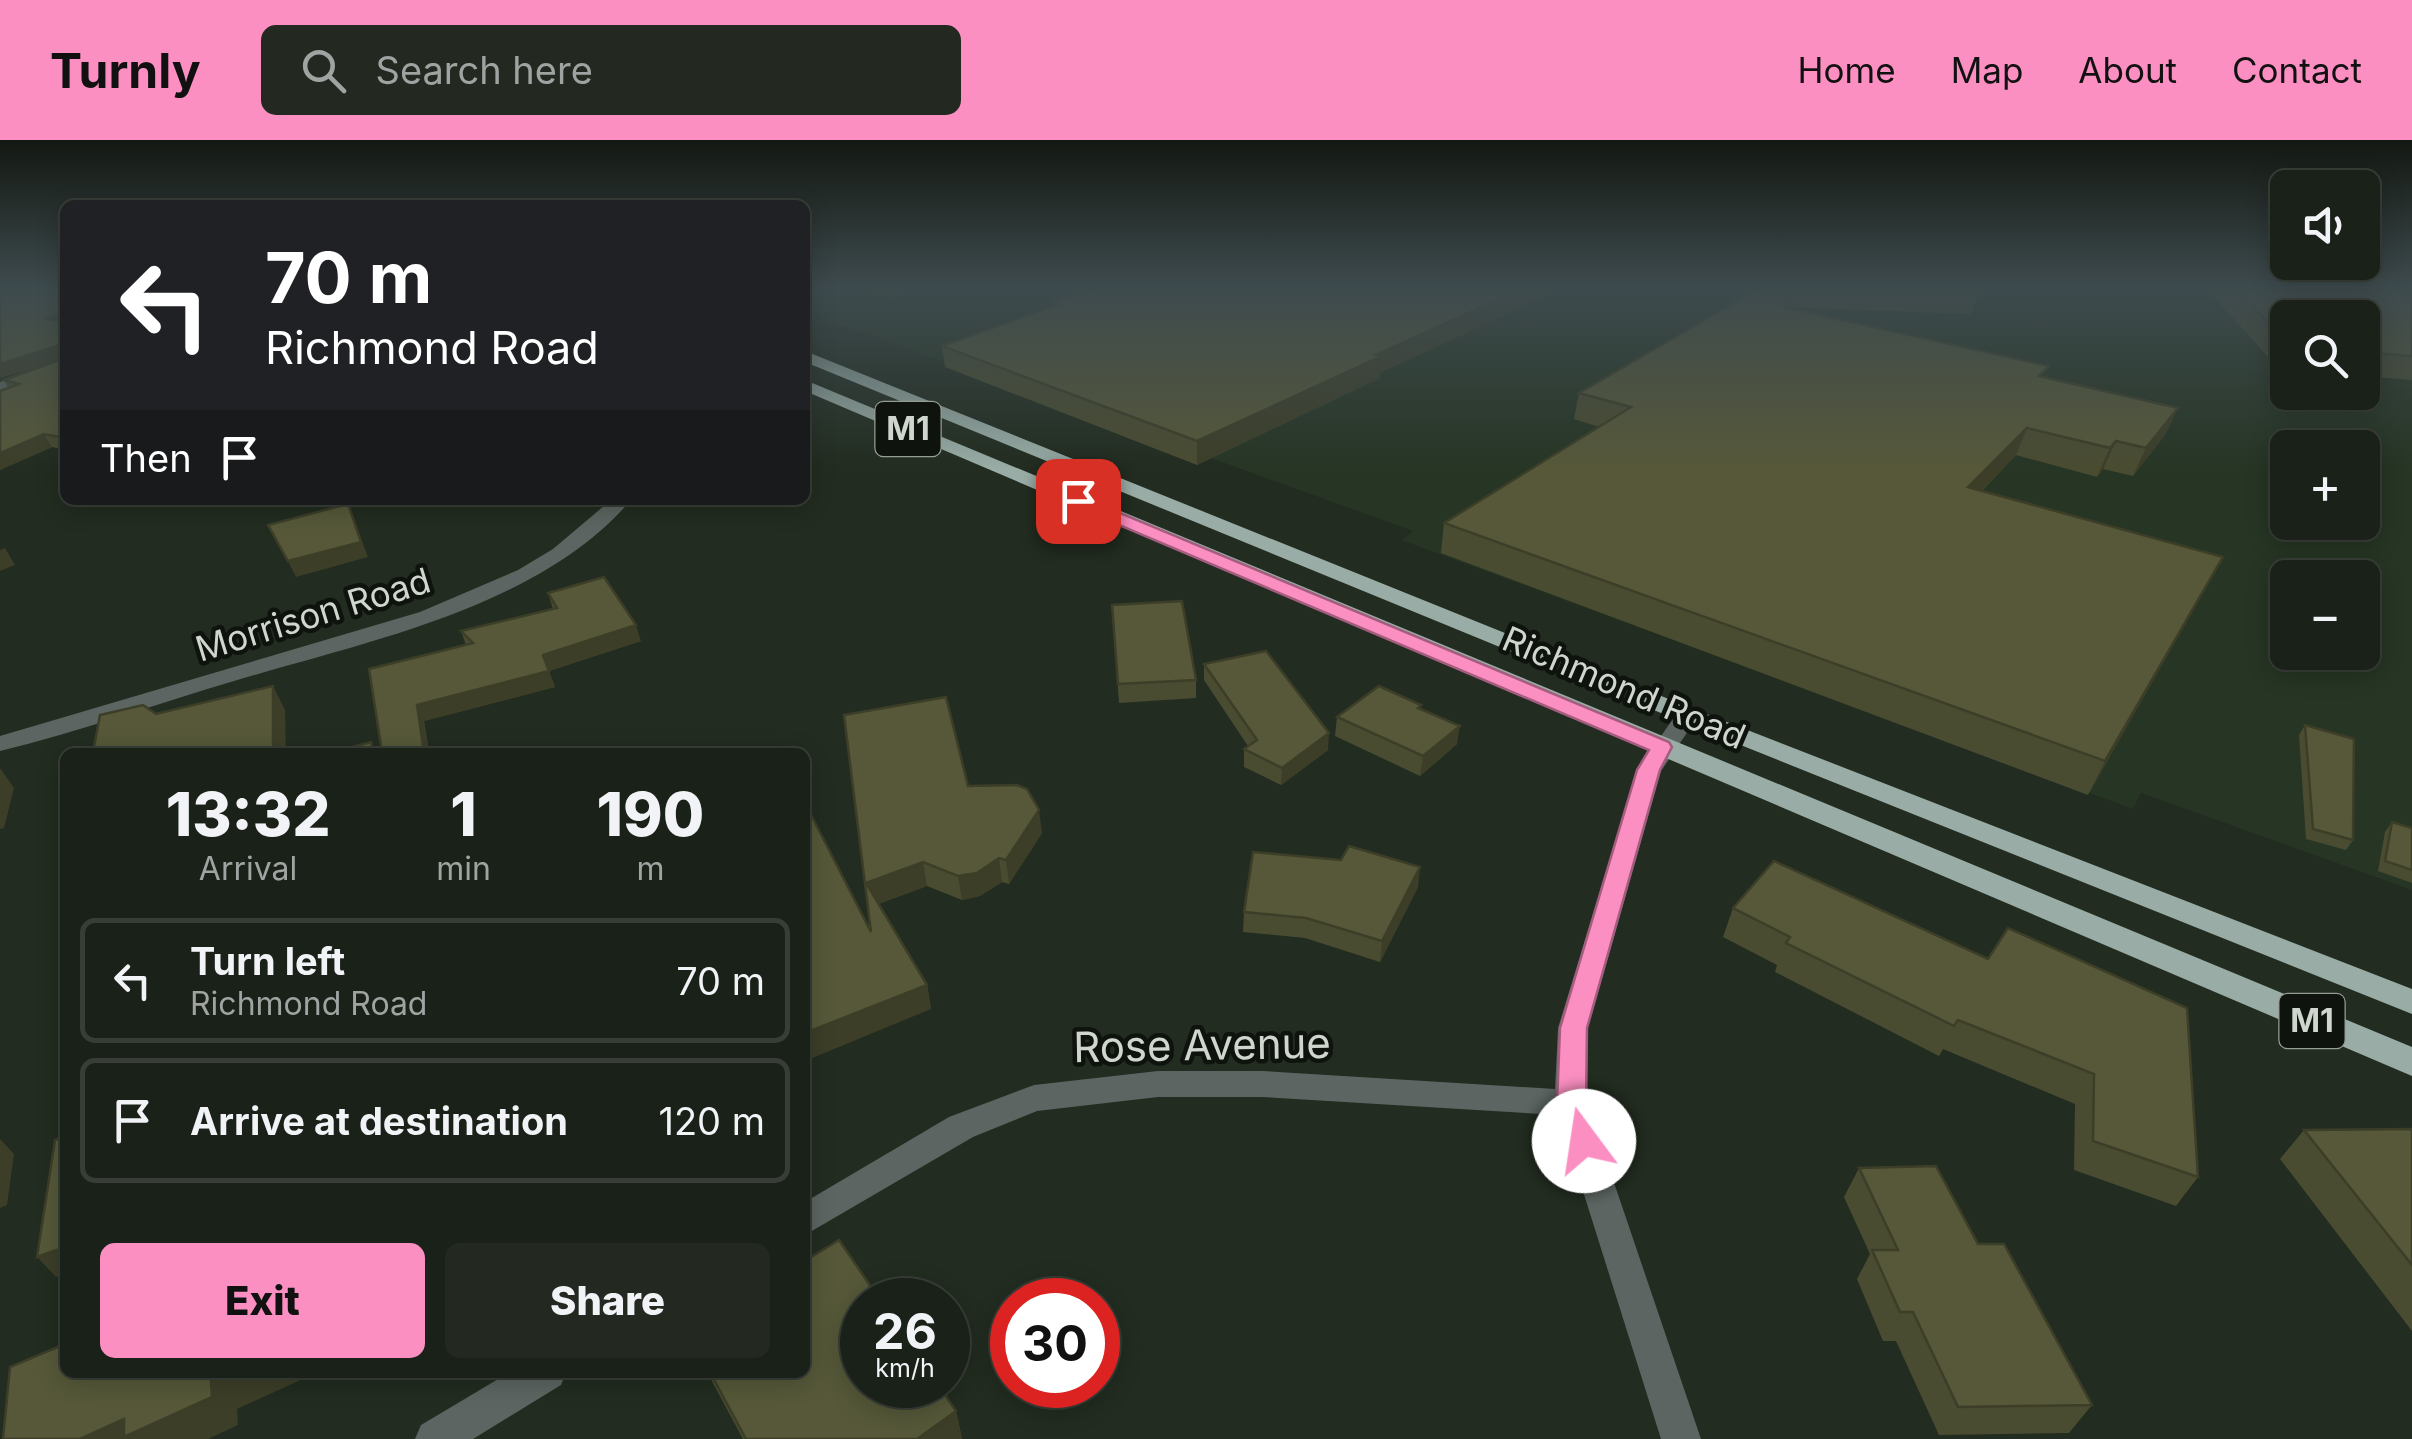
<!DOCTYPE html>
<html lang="en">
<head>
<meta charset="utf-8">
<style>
	body { margin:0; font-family:Inter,sans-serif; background:#232921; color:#f1f3f6; height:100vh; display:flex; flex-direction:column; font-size:38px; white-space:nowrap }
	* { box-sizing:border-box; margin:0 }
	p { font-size:32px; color:#9fa3a2 }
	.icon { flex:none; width:55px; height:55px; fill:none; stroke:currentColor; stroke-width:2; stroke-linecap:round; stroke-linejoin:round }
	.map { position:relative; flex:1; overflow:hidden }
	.sheet { position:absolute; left:60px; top:608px; width:750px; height:630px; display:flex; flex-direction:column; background:#1a2118; border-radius:15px; box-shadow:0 5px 25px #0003,0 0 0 2px #383e37 }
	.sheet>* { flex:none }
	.hud { position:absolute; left:60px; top:60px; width:750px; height:305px; border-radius:15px; box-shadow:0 5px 25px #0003,0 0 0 2px #383e37; background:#202124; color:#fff; overflow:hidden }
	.buttons { position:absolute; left:2270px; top:30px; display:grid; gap:20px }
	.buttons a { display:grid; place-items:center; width:110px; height:110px; border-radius:15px; background:#1a2118; box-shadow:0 5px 25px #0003,0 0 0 2px #383e37; font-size:50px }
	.speed { position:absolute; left:840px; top:1138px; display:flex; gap:20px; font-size:50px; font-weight:700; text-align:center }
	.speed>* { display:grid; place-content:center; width:130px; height:130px; border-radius:50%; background:#1a2118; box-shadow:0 5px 25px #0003,0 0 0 2px #383e37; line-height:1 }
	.speed small { font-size:25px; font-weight:400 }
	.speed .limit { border:15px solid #d22; background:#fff; color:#111 }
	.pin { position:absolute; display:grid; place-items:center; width:85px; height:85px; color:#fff; margin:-42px; border-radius:20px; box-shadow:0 5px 15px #0006 }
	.me { position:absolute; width:110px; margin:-55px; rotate:346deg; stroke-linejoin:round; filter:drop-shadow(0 0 8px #0008) }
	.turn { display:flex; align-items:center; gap:35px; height:210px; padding:0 40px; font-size:45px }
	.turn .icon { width:130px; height:130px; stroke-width:2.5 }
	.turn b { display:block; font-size:70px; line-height:85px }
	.then { display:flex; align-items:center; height:95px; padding:0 40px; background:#0003; gap:20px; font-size:38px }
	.eta { display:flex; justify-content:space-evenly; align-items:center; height:170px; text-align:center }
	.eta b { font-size:60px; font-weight:800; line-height:70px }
	.button { display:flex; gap:20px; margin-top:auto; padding:20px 40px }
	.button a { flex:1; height:115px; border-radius:15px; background:#fc8fc2; color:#111; font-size:40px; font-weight:800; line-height:115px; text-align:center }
	.button a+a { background:#232921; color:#f1f3f6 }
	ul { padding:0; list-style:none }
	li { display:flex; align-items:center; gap:30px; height:125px; margin:0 20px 15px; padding:0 20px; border:5px solid #383e37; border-radius:15px }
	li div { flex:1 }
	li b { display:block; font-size:38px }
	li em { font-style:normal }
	header { display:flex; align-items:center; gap:60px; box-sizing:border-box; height:140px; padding:0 50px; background:#fc8fc2; color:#111 }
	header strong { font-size:48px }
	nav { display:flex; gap:55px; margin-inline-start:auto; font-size:35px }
	.search { width:700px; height:90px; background:#232921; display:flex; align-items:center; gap:25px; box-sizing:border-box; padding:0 35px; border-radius:15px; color:#9fa3a2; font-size:38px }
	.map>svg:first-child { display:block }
	.built { fill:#263524; fill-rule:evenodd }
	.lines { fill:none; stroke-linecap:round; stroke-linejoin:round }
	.minor { fill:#5c6561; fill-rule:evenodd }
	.trunk { fill:#99aca5; fill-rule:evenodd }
	.wall { fill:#4a4c31 }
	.shaded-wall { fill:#3c3e28 }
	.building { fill:#565839; stroke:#3c3e28; stroke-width:2.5 }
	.route { fill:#fc8fc2; stroke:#a45d7e; stroke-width:2.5 }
	.labels { text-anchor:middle; stroke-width:9; stroke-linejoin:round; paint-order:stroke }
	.shield { fill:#0e130d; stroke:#959c94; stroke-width:2.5 }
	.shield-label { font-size:32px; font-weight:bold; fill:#cfd6ce }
	.street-label { font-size:35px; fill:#cfd6ce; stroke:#0e130d }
	.near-street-label { font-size:42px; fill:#cfd6ce; stroke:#0e130d }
</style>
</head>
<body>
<header>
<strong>Turnly</strong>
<div class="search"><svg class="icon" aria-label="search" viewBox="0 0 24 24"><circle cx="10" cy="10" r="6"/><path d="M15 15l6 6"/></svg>Search here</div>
<nav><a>Home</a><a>Map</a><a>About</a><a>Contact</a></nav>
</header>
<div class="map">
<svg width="2412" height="1299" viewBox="0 0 2412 1299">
	<rect width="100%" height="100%" fill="#222c20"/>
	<!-- built -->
	<path class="built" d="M805,147h1607v603l-271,-97 -8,16 -732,-269 12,-9 -608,-219zM2288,178h74v74h-74zM2288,308h74v74h-74zM2288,438h74v74h-74z"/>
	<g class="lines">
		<!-- minor -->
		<g class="minor">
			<path d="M65,222v9l-65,21v-10z"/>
			<path d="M611,360h20c-92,108 -267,142 -397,181 -78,23 -155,51 -234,70v-15l420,-124 98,-42 35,-21z"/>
			<path d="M1687,568l12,7 -38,56 -73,257 -1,75 114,336h-40l-102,-324 -297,-18h-104l-121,14 -64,26 -168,98v-33l144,-85 85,-32 124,-14h104l293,18 3,-61 79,-257 42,-61z"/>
			<path d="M510,1232h56l-5,13 -88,54h-58l6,-14z"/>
		</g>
		<!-- trunk -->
		<g class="trunk">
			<path d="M805,211l891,359 716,279v25l-734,-294 -873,-358z"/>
			<path d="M805,240l1607,667v29l-1607,-685z"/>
		</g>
	</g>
	<!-- wall -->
	<g class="wall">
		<path d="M65,147v163l-13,-3 -52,23v-79l8,-3 -4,-8 56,-20 -60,18z"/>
		<path d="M856,147h69l-34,11z"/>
		<path d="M1761,147h215l4,3 -9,24 -187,-7 260,71 134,30 -13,27 -32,41 -30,-7 -6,8 -81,-22 -34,36 241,66 -135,238 -647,-242 3,-30 155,-96 -25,-8 5,-26z"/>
		<path d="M2205,147h207v93l-50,-4v-58h-74v42l-18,-1z"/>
		<path d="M1052,162l328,71v5l-183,87 -252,-98 -3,-21 110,-40z"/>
		<path d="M548,453l93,48 -92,30 6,16 -131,34 5,31h-47l84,-107 -5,-14 92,-22z"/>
		<path d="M1112,465l84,75v18l-77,5z"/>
		<path d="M1204,524l124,86 -47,35 -37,-18v-18l4,-3 -44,-66z"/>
		<path d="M1421,569l36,35 -37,32 -85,-40 2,-19z"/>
		<path d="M844,575l124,71 74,47 -33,51 -7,-2 -22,14 -18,4 -35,-14 -49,18 49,81 4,24 -60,-77z"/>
		<path d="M2305,585l48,115 -7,10 -40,-11 -7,-104z"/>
		<path d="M2392,682l20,6v55l-34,-12 7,-39z"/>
		<path d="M1418,747l-38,75 -75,-24 -62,-6 1,-20z"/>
		<path d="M1733,768l255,51 210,218 -22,29 -102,-36 1,-66 -132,-55 -4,7 -164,-84 2,-7 -54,-28z"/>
		<path d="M2412,989v202l-132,-172 24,-29z"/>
		<path d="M1859,1028l119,76 114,161 -23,28 -130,2 -43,-94h-13l-26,-62 13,-25 -26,-57z"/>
		<path d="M707,1232h98l151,39 6,28h-219z"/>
	</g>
	<!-- shaded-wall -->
	<g class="shaded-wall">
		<path d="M889,147h36l-34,11z"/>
		<path d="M1526,147h40l-186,86v5l-183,87v-24l179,-86z"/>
		<path d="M65,174v12l-20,-8z"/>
		<path d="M57,206l7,12 -64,20v-14z"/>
		<path d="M2178,268l-13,27 -32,41 13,-28z"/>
		<path d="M2027,288l-11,27 -59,61 11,-29z"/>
		<path d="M44,294l8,13 -52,23v-17z"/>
		<path d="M2116,301l-13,28 -6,8 13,-29z"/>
		<path d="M348,364l20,53 -72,20 -8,-16z"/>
		<path d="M5,408l10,17 -15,6v-21z"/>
		<path d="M2223,417l-17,31 -118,207 17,-34z"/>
		<path d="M636,485l5,16 -92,30 -6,-16z"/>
		<path d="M549,531l6,16 -131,34 5,31h-5l-7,-47z"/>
		<path d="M273,546l12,24 1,42h-13z"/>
		<path d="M1460,586l-3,18 -37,32 3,-20z"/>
		<path d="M1329,593l-1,17 -47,35 1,-17z"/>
		<path d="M0,628l14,20 -10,40 -4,1z"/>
		<path d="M1039,670l3,23 -33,51 -3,-24z"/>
		<path d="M999,718l3,24 -22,14 -18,4 -4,-24z"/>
		<path d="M923,722l4,24 -56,21 -5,-24z"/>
		<path d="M1420,727l-2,20 -38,75 2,-21z"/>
		<path d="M927,845l4,24 -126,52v-28z"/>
		<path d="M0,999l14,15 -7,51 -7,3z"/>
		<path d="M65,1107v27l-9,3 -19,-20z"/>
		<path d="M231,1232h87l-81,37 1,16 -30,14h-128z"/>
		<path d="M956,1271l6,28h-45z"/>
	</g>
	<!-- building -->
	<g class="building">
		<path d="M0,147h65v27l-20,4 20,4v116l-21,-4 -44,19v-62l19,-7 -15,-4 58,-21v-9l-5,-4 -57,18z"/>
		<path d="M1104,147h422l-150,68 6,1 -185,85 -255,-95 117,-42 -7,-2z"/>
		<path d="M1761,147h26l-3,20 265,59 -10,10 139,32 -32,40 -30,-7 -6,7 -83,-20 -59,59 255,70 -118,204 -661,-238 187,-116 -52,-14z"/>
		<path d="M1891,147h85l4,3z"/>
		<path d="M2234,147h178v69l-50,-4v-34h-74v19l-7,-1z"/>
		<path d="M348,364l13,38 -73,19 -20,-36z"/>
		<path d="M604,437l32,48 -93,30 6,16 -132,34 7,47h-42l-13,-83 104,-26 -12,-12 96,-23 -9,-15z"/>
		<path d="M1182,461l14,79 -78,4 -6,-79z"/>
		<path d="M1266,511l63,82 -47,35 -38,-19 13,-9 -53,-76z"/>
		<path d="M273,546v66h-180l7,-37 43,-10 13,9z"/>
		<path d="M1379,546l42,19 -3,3 42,18 -37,30 -86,-39z"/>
		<path d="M946,557l22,89 49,-1 10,4 12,21 -33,50 -7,-2 -22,15 -19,3 -35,-14 -57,21 61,102 -122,48v-230l66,129 -27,-217z"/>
		<path d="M2305,585l49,14 -1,101 -40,-11z"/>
		<path d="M371,602l2,10h-39z"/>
		<path d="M2392,682l20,6v42l-27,-9z"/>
		<path d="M1349,706l71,21 -38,74 -76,-23 -62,-6 9,-60 88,8z"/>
		<path d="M1774,721l214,98 20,-31 179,80 11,169 -105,-36 1,-67 -136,-54 -4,6 -168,-83 4,-6 -57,-29z"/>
		<path d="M2412,989v136l-108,-135z"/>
		<path d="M65,997v110l-28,10 18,-117z"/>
		<path d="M1936,1026l42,78h26l88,161 -134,2 -45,-95h-13l-28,-62h26l-39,-82z"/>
		<path d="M839,1100l41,60h-18v85h76l18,26 -39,28h-171l-36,-67h95v-111z"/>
		<path d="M65,1204v28h166l-20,9 1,16 -88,40v-18l-44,20h-77l7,-72z"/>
	</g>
	<!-- sky -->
	<linearGradient id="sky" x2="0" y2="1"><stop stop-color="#131812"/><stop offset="0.45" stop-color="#3e4b4e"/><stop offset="1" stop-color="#3e4b4e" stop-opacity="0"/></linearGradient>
	<rect width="2412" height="329" fill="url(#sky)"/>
	<!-- route -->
	<path class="route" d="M1072,358h12l585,244 3,5 -12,23 -73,258 -1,76 13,37 -5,9 -10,3 -11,-3 -16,-46 3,-76 77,-258 12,-20 -577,-245z"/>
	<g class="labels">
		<!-- shield labels -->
		<g class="shield">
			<rect x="875.5" y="262" width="65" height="54" rx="8"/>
			<rect x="2279.5" y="854" width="65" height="54" rx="8"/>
		</g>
		<g class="shield-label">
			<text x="908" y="300">M1</text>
			<text x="2312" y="892">M1</text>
		</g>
		<!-- street labels -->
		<g class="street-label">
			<text transform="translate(313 475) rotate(-17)" y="12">Morrison Road</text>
			<text transform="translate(1624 548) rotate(23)" y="12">Richmond Road</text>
		</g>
		<!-- near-street labels -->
		<g class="near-street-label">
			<text transform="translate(1202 905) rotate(-1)" y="15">Rose Avenue</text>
		</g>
	</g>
</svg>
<div class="buttons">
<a><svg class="icon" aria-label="sound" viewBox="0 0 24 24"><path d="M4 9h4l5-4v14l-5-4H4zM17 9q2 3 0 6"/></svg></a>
<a><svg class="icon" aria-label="search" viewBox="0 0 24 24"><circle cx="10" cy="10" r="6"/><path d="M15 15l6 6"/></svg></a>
<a>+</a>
<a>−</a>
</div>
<div class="speed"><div>26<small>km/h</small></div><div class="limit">30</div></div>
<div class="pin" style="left:1078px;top:361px;background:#d93025"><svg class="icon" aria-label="arrive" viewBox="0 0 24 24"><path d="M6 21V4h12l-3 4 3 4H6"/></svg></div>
<svg class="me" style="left:1584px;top:1001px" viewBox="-20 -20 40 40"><circle r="19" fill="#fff"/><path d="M0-13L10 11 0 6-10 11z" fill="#fc8fc2"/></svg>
<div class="hud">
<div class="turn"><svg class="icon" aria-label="left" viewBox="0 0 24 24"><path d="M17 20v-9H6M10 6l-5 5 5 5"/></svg><div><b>70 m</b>Richmond Road</div></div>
<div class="then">Then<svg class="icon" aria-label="arrive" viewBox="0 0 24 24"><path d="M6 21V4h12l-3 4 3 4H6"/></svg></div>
</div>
<section class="sheet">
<div class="eta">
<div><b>13:32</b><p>Arrival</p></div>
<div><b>1</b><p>min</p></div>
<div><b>190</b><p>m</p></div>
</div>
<ul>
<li><svg class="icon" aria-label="left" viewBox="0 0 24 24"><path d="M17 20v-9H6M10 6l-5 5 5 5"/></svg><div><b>Turn left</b><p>Richmond Road</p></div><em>70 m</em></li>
<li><svg class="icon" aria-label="arrive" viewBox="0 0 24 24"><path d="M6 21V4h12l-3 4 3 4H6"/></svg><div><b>Arrive at destination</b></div><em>120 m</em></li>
</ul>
<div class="button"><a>Exit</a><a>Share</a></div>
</section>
</div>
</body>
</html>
